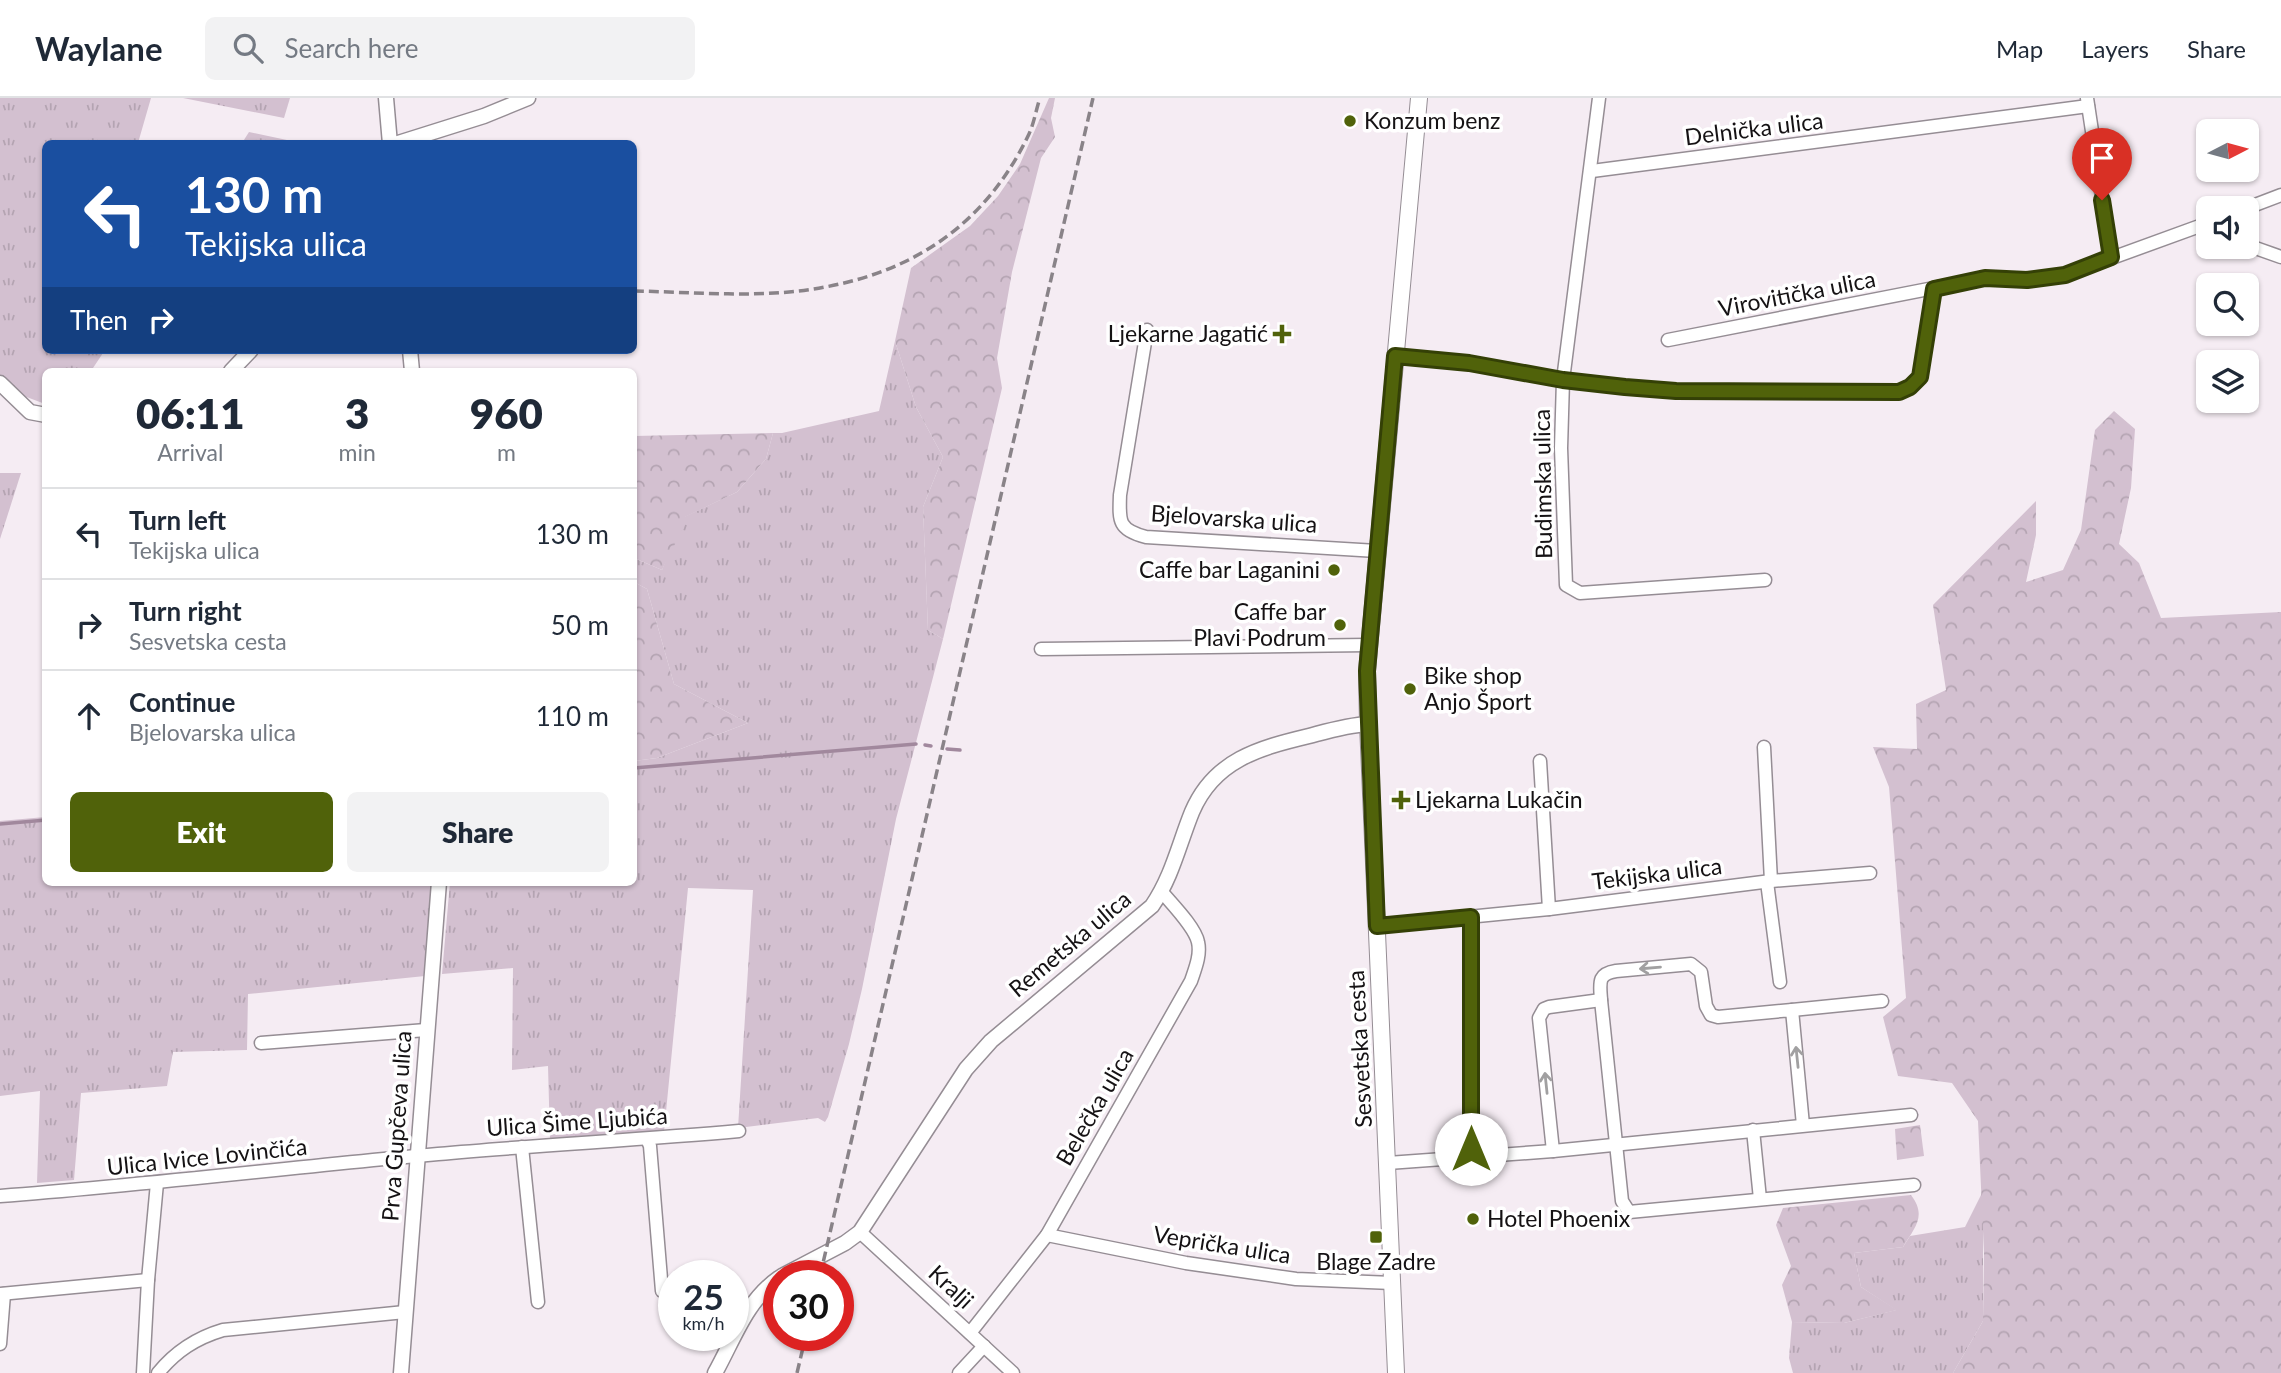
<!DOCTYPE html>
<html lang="en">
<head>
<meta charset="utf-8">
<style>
	body { margin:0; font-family:Lato,sans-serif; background:#f2f2f3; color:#1f2937; height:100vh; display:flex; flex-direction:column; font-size:26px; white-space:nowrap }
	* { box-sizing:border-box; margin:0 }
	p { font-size:23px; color:#747a83 }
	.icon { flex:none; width:38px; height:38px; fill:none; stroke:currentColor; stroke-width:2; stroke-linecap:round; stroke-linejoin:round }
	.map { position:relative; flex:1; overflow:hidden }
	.panel { position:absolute; left:42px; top:270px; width:595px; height:518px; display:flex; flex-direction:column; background:#fff; border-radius:10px; box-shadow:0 2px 5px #0004 }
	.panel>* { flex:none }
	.hud { position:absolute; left:42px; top:42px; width:595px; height:214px; border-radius:10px; box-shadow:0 2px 5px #0004; background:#1a4fa0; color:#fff; overflow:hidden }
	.needle { width:46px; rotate:84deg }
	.tools { position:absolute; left:2196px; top:21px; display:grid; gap:14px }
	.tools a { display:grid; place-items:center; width:63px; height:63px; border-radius:10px; background:#fff; box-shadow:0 2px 5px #0004; font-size:35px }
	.speed { position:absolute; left:658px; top:1162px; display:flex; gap:14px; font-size:35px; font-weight:700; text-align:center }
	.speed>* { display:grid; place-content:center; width:91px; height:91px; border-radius:50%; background:#fff; box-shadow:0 2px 5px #0004; line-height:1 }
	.speed small { font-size:18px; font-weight:400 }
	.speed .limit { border:10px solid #d22; background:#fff; color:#111 }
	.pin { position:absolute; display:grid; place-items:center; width:60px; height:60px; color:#fff; margin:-72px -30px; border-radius:50% 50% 50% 0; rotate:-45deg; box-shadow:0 0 7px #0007 }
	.pin .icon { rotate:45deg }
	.me { position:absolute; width:77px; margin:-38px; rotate:0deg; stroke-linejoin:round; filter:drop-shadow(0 0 5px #0008) }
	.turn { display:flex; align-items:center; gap:24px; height:147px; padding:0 28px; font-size:32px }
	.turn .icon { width:91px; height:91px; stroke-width:2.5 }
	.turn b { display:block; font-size:49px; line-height:60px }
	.then { display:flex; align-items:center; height:66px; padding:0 28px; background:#0003; gap:14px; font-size:26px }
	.eta { display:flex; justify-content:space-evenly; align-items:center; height:119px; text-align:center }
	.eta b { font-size:42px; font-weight:800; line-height:49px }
	.cta { display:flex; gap:14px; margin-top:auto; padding:14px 28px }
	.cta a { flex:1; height:80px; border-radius:10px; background:#50620a; color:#fff; font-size:28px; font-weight:800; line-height:80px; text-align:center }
	.cta a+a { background:#f2f2f3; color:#1f2937 }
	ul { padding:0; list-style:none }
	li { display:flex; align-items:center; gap:21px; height:91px; padding:0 28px; border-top:2px solid #e0e1e3 }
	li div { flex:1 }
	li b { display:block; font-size:26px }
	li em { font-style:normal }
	header { display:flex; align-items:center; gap:42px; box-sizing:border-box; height:98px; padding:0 35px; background:#fff; border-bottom:2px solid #e0e1e3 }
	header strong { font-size:33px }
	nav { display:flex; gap:38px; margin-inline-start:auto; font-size:24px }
	.search { width:490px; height:63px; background:#f2f2f3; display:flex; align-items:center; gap:18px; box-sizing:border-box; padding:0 24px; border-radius:10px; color:#747a83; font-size:26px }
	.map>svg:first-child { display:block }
	.grass { fill:url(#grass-tufts) }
	.forest { fill:url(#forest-crowns) }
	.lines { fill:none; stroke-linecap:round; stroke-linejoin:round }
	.stream { stroke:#a1889d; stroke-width:3.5 }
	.minor-casing { stroke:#958d94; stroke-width:15 }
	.tertiary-casing { stroke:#958d94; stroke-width:17 }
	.secondary-casing { stroke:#958d94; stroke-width:18 }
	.minor { stroke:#fff; stroke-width:12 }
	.tertiary { stroke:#fff; stroke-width:14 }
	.secondary { stroke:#fff; stroke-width:16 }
	.rail { stroke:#898388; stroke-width:3.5; stroke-dasharray:10 5; stroke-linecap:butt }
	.oneway { stroke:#a1a0a1 }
	.route-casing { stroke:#344006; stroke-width:18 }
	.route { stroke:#50620a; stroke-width:12 }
	.poi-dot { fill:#50620a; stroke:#fff; stroke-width:2.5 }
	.labels { text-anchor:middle; stroke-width:7; stroke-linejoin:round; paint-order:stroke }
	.poi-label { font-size:23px; fill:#151214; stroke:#fff; text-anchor:start }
	.street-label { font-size:23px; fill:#151214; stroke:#fff }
</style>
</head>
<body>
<header>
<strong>Waylane</strong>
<div class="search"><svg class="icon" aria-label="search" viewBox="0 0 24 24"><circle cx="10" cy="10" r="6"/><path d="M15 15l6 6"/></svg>Search here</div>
<nav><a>Map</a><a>Layers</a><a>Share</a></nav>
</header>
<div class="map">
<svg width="2281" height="1275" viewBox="0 0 2281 1275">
	<defs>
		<pattern id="grass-tufts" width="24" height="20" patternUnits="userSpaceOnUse" patternTransform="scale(1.75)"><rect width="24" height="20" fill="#d3c0d0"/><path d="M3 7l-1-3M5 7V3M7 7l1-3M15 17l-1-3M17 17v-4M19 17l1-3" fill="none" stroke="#b4a4b2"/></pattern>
		<pattern id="forest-crowns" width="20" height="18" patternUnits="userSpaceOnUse" patternTransform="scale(1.75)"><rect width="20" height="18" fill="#d3c0d0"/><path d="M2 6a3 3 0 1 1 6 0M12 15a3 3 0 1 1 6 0" fill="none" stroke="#b4a4b2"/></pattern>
	</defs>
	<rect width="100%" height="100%" fill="#f5ecf3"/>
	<!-- grass -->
	<g class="grass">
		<path d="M0,0h151l-13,45 -92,1v206h59l-14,21h-45l-1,33 -21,-8 -24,-20z"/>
		<path d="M183,0h107l-6,20z"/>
		<path d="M249,34l52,11h-59z"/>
		<path d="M895,243l21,66 27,50 -20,50 5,123 15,9 -47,180 -34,170 -13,55 -21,73 -3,5 -7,-4 -80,10 15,-238 -65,-2 -24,244 -114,7 -2,-73 -36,4 1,-102 -71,6 8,-92h184v-121l23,-3 91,-35 -74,-39 -27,-95 -13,-7v-24l28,12 22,-53 53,-25 29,-33 7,-26h9l97,-22z"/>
		<path d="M0,375h21l-21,66z"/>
		<path d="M45,719l1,65h386l-7,94 -177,18 -1,56 -74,2 -6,34 -86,7 -7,87 -37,3 3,-92 -40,5v-275z"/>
		<path d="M1983,1093v130l-30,52h-160l-4,-15 3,-36 52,1 52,-13 -35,-23 -7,-34 49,-6 7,-11 55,-9z"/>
	</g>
	<!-- forest -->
	<g class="forest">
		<path d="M1049,0h6l-4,20 4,19 -14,21 -29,114 -15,86 5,30 -59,251 -15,-9 -5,-123 20,-50 -27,-50 -21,-66 16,-73 59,-42 28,-30 22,-32z"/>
		<path d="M2114,313l21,18 -4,59 -12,56 20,19 22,55 120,-6v761h-328l30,-52 1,-68 -6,-132 -26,-38 -54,-7 -15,-59 23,-19 -17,-211 -16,-40 44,2 -1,-45 30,-14 -13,-85 103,-104v34l-10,47 37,-12 18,-40 14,-100z"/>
		<path d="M773,335l-7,26 -29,33 -52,25 1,5 -24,48 -28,-12v-122z"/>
		<path d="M634,484l13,7 27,95 74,39 -91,35 -23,3z"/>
		<path d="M1920,1027l4,31 -27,4 -2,-31z"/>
		<path d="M1911,1097c16,21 4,32 -8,52l-49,6 7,34 36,23 -53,13 -52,-1 -10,-37 9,-19 -15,-41 7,-17z"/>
	</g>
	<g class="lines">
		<!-- stream -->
		<g class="stream">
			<path d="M925,647l6,1"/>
			<path d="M947,651l13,1"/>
			<path d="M634,670l282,-24"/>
			<path d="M0,726l46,-4"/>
		</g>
		<!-- minor casing -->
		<g class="minor-casing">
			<g id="minor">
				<path d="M1599,0l-36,282 -2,68 5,137 14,8 185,-13"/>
				<path d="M2087,0l24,159"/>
				<path d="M1592,73l496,-65"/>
				<path d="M2247,110l34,-13"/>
				<path d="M2247,147l34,12"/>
				<path d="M1147,232l-27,165c-1,26 -2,35 26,42l231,14"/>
				<path d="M1668,242l317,-62 42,2 38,-5 143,-52"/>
				<path d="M1395,259l74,6 94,17 113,11 223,1 11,-5 10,-10 14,-88"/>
				<path d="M1041,551l327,-4"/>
				<path d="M1764,649l7,134"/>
				<path d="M1540,663l9,148"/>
				<path d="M1767,784l13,100"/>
				<path d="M1377,828l172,-17 222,-28 99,-8"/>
				<path d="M1792,912l90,-9"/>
				<path d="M261,945l165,-13"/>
				<path d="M1803,1027l-11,-115 -74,7 -7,-2 -5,-9 -5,-34 -10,-8 -75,7c-19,3 -16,12 -15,29l21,201 7,11 285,-27"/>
				<path d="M1753,1032l7,69"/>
				<path d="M647,1041l3,7 12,145"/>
				<path d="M522,1049l16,155"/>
				<path d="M1553,1053l-14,-133 5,-9 5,-2 52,-7"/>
				<path d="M1471,1058v-239"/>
				<path d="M1388,1065l165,-12 358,-36"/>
				<path d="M0,1098c146,-11 292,-29 438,-42 100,-9 200,-14 301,-23"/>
				<path d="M860,1134l153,141"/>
				<path d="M1047,1137l139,28 110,16 96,4"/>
				<path d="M0,1196l148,-14"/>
				<path d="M970,1235l77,-98 144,-254c4,-12 10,-26 7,-39 -3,-15 -26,-38 -36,-50"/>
				<path d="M0,1246l4,-50"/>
				<path d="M143,1275l5,-93 9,-97"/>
				<path d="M158,1275c18,-22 38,-35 65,-43l182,-18"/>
				<path d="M959,1275l25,-27"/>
			</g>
		</g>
		<!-- tertiary casing -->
		<g class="tertiary-casing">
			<g id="tertiary">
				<path d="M386,0l4,46"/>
				<path d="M395,46l89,-28 44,-18"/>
				<path d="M410,252l2,21"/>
				<path d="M231,273l20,-21"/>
				<path d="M0,285l30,29 16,3"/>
				<path d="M782,1178l63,-33 15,-11 106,-163 25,-28 161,-135c20,-29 27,-62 40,-94 22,-52 67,-64 117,-76 19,-5 39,-11 59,-12"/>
				<path d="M401,1275l38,-491"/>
				<path d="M715,1275c19,-34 31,-72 64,-95"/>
			</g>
		</g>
		<!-- secondary casing -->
		<g class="secondary-casing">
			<path id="secondary" d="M1396,1275l-28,-649 -1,-53 52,-573"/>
		</g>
		<!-- minor -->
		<use href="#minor" class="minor"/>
		<!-- tertiary -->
		<use href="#tertiary" class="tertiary"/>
		<!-- secondary -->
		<use href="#secondary" class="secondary"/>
		<!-- rail -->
		<g class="rail">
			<path d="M634,193c62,1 129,8 191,-4 94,-17 163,-67 204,-153 5,-11 7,-24 11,-36"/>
			<path d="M820,1178l273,-1178"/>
			<path d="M797,1275l9,-38"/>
		</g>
	</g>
	<!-- one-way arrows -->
	<defs><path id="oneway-shaft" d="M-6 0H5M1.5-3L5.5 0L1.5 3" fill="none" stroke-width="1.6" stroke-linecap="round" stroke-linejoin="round" transform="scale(1.75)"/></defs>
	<g class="oneway">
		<use href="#oneway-shaft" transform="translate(1650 870) rotate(175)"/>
		<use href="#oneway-shaft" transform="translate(1797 959) rotate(-96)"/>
		<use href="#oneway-shaft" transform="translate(1546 985) rotate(-96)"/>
	</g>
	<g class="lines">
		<!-- route casing -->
		<g class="route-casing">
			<path id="route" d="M1471,1051v-232l-94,9 -10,-255 28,-315 74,7 94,17 62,7 51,4 223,1 11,-5 10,-10 14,-88 51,-11 42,2 38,-5 46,-18 -9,-57"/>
		</g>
		<!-- route -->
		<use href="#route" class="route"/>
	</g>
	<!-- markers -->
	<g class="poi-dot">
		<circle cx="1350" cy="23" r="7"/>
		<path d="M1278.5 225.5h7v7h7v7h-7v7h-7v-7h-7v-7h7z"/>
		<circle cx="1334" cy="472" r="7"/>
		<circle cx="1340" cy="527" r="7"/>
		<circle cx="1410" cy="591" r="7"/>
		<path d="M1397.5 691.5h7v7h7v7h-7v7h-7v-7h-7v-7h7z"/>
		<circle cx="1473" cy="1121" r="7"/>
		<rect x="1369" y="1132" width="14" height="14" rx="3.5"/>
	</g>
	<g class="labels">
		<!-- poi labels -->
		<g class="poi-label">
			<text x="1364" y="31">Konzum benz</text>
			<text x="1268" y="244" text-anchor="end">Ljekarne Jagatić</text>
			<text x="1320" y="480" text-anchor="end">Caffe bar Laganini</text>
			<text x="1326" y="522" text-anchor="end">Caffe bar<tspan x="1326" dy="26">Plavi Podrum</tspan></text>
			<text x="1424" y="586">Bike shop<tspan x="1424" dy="26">Anjo Šport</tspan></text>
			<text x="1415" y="710">Ljekarna Lukačin</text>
			<text x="1487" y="1129">Hotel Phoenix</text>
			<text x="1376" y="1172" text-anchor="middle">Blage Zadre</text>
		</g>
		<!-- street labels -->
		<g class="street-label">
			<text transform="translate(1754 31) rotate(-7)" y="8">Delnička ulica</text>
			<text transform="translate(1797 196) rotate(-11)" y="8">Virovitička ulica</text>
			<text transform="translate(1543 386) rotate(-91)" y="8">Budimska ulica</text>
			<text transform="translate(1234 421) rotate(4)" y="8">Bjelovarska ulica</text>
			<text transform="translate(1657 776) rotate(-7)" y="8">Tekijska ulica</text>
			<text transform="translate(1070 846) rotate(-40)" y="8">Remetska ulica</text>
			<text transform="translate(1360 951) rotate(-93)" y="8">Sesvetska cesta</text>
			<text transform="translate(1095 1009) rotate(-60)" y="8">Belečka ulica</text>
			<text transform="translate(577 1024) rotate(-4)" y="8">Ulica Šime Ljubića</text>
			<text transform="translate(397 1028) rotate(-86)" y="8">Prva Gupčeva ulica</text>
			<text transform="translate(207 1059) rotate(-6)" y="8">Ulica Ivice Lovinčića</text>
			<text transform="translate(1222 1147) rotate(9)" y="8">Veprička ulica</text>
			<text transform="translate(951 1189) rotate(43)" y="8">Kralji</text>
		</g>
	</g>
</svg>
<div class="tools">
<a><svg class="needle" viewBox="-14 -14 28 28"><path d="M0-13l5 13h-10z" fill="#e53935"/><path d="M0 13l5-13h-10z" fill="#747a83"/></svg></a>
<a><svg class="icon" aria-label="sound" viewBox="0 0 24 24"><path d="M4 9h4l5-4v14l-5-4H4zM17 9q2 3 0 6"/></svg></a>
<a><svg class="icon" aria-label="search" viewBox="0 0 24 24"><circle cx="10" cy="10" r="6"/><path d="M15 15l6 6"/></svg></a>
<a><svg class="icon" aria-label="layers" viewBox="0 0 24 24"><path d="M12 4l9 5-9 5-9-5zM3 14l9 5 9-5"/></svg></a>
</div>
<div class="speed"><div>25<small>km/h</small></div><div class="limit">30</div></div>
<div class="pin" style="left:2102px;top:102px;background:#d93025"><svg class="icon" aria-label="arrive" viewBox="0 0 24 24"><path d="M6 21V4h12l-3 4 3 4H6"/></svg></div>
<svg class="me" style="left:1471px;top:1051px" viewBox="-20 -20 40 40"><circle r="19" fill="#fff"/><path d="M0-13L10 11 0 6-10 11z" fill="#50620a"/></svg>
<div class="hud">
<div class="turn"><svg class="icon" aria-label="left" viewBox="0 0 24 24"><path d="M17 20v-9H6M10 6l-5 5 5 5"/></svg><div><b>130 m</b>Tekijska ulica</div></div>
<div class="then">Then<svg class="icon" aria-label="right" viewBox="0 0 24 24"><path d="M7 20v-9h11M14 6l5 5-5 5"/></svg></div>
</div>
<section class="panel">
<div class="eta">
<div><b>06:11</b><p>Arrival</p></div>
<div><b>3</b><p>min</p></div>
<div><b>960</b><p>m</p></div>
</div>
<ul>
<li><svg class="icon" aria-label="left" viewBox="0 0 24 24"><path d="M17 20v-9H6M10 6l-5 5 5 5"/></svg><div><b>Turn left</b><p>Tekijska ulica</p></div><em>130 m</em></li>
<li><svg class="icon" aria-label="right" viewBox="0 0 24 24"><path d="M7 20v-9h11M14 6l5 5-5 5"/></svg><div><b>Turn right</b><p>Sesvetska cesta</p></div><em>50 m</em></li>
<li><svg class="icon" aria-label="ahead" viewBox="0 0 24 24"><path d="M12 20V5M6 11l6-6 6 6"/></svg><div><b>Continue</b><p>Bjelovarska ulica</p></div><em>110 m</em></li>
</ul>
<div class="cta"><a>Exit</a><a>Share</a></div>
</section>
</div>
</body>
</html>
